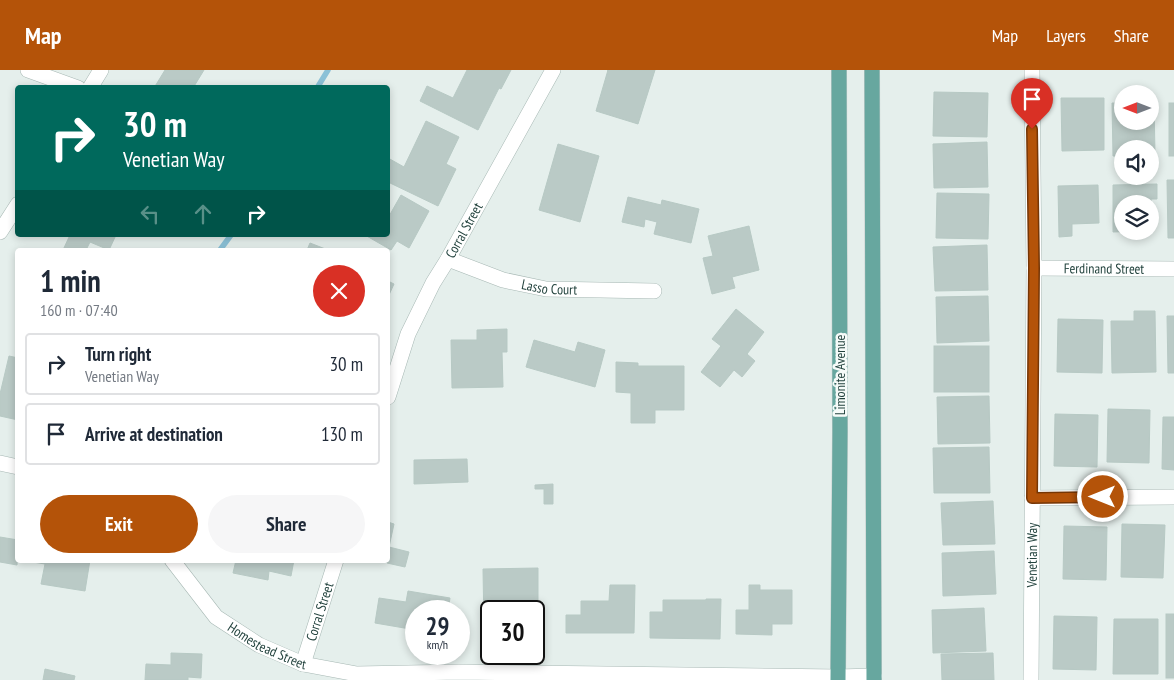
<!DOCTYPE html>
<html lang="en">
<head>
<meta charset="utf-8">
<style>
	body { margin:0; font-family:"PT Sans Narrow",sans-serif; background:#f6f6f7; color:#1f2937; height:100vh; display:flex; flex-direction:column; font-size:19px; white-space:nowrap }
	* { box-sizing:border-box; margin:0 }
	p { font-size:16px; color:#747a83 }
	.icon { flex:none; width:28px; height:28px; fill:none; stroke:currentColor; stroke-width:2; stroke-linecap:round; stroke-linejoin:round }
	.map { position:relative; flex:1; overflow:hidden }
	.side { position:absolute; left:15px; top:178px; width:375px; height:315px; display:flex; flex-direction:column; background:#fff; border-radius:5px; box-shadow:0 2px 8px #0003 }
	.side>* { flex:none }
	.banner { position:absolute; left:15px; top:15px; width:375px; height:152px; border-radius:5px; box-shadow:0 2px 8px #0003; background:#00695c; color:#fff; overflow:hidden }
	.needle { width:32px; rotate:270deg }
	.buttons { position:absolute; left:1114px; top:15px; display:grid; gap:10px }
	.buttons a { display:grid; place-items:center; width:45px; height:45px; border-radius:50%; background:#fff; box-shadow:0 2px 8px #0003; font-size:25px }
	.speed { position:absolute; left:405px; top:530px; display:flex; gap:10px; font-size:25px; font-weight:700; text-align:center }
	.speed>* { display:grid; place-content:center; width:65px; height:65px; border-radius:50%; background:#fff; box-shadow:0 2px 8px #0003; line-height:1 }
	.speed small { font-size:12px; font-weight:400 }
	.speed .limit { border:2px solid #111; border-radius:8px; background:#fff; color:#111 }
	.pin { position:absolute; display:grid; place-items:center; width:42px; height:42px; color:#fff; margin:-51px -21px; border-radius:50% 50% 50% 0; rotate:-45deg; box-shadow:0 0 5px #0007 }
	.pin .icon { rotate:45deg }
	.me { position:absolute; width:55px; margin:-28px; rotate:270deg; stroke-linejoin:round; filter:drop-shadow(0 0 4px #0008) }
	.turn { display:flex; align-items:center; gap:18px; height:105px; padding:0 25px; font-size:22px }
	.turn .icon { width:65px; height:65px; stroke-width:2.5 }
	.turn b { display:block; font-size:35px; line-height:42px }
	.lanes { display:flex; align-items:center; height:48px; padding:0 25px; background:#0003; justify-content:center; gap:25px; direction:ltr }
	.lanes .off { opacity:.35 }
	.round { display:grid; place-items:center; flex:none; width:52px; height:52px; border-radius:26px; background:#f6f6f7 }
	.headline { display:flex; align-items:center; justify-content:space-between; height:85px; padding:0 25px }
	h1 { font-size:30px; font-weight:800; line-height:38px }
	.button { display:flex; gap:10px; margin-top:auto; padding:10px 25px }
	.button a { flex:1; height:58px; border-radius:30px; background:#b45309; color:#fff; font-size:20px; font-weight:800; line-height:58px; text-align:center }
	.button a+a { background:#f6f6f7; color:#1f2937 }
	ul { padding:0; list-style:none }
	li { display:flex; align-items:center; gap:15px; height:62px; margin:0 10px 8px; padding:0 15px; border:2px solid #e0e1e3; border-radius:5px }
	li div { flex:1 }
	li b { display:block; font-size:19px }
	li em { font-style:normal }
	header { display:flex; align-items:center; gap:30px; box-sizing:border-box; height:70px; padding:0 25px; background:#b45309; color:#fff }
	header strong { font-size:24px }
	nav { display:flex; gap:28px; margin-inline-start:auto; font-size:18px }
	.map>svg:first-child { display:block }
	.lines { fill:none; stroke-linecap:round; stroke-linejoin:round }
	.stream { stroke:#8bc1d7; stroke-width:5.5 }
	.building { fill:#bacac6; stroke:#b7c9c4 }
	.minor-casing { stroke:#a7b8b4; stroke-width:16 }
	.primary-casing { stroke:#c1cac9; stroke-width:16 }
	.minor { stroke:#fff; stroke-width:15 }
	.primary { stroke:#67a79f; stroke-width:15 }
	.route-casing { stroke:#753606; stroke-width:12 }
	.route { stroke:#b45309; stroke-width:9 }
	.labels { text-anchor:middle; stroke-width:5; stroke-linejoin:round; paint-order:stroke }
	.street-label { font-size:14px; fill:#23433e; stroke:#f6fbf9 }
</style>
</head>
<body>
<header>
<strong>Map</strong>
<nav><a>Map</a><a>Layers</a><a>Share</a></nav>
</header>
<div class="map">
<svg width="1174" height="610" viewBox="0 0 1174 610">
	<rect width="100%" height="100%" fill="#e5efec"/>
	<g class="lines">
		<!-- stream -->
		<g class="stream">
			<path d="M317,18l11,-18"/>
			<path d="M220,180l11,-15"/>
		</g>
	</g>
	<!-- building -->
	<g class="building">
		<path d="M165,0h39l-11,18h-39z"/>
		<path d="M467,0h44l-10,19 -2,-1 -21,42 -58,-29 7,-15 26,12z"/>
		<path d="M607,0h48l-17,54 -42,-13 12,-41z"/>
		<path d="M934,22l54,1 -1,44 -54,-1z"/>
		<path d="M1061,28h43v52l-42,1z"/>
		<path d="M1150,32h4l1,53h-5v-6h-28v7h-9l-1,-53h10v18h28z"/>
		<rect x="1169" y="33" width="5" height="53"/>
		<path d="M426,51l33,16 -13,27 10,5 -18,37 -50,-24v-24l16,9z"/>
		<path d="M987,72l1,45 -54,1 -1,-44z"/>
		<path d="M558,74l41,12 -19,66 -41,-12z"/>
		<path d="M1167,110h7v58h-6z"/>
		<path d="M1157,114v15h-6l1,32h-2v-27h-28v27h18l-27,1v-47z"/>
		<path d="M1098,115l1,38 -27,1v12l-13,1 -1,-51z"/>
		<path d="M937,123l52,1 -1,45 -52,-1z"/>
		<path d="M401,125l28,16 -20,37 -12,-7 -6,9 -26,-15h23v-17z"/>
		<path d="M628,127l33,8 1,-5 37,9 -8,34 -37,-9 3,-12 -12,-3 -1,8 -22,-5z"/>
		<path d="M749,156l10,44 -27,7 3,11 -23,6 -9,-36 10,-2 -5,-20z"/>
		<path d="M70,165h46l-7,15 -19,-8 -4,8h-23z"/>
		<path d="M310,173l18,7h-21z"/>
		<path d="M987,175l1,45 -53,1 -2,-44z"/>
		<path d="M388,211l6,3 -6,13z"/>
		<path d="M988,226l1,45 -52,2 -1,-46z"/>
		<path d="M736,239l28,23 -17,22 8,7 -13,16 -8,-7 -14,17 -19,-15 20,-26 -9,-7z"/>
		<path d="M1134,241h21l1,61 -44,1 -1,-52h23z"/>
		<path d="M1167,246h7v57h-6z"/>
		<path d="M1058,249l45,1 -1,53 -45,-1z"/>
		<path d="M507,259v23h-5l1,35 -51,1 -1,-48h26v-10z"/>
		<path d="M534,270l41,12 3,-10 27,8 -10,37 -69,-20z"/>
		<rect x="934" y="276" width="55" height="46"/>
		<path d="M9,286l9,2v62l-18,-4v-22z"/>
		<path d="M616,292l22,1v3h46v44h-29v13h-24v-30l-15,-1z"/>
		<path d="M989,326l1,47 -52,1 -1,-47z"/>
		<path d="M1108,339l42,1 -1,53 -42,-1z"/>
		<path d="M1055,344l43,1 -1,52 -43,-1z"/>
		<path d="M1163,347h11v53l-12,-1z"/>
		<path d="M989,377l1,46h-56l-1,-45z"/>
		<path d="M467,389l1,23 -54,2v-24z"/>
		<path d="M553,414v20h-9v-15h-9v-4z"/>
		<path d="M993,431l2,43 -52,1 -2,-42z"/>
		<path d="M388,452l6,2 -5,23 20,5 -4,15 -18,-4v-2l-5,-1h6z"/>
		<path d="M1122,454l43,1 -2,53 -42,-1z"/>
		<path d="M1064,456l43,1 -1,53 -43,-1z"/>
		<path d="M0,467l18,3 -1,25 -17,-3z"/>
		<path d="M994,481l2,43 -53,2 -1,-43z"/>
		<path d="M33,490h57l-5,31 -44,-7 4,-20 -12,-2z"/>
		<path d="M236,490h58l-3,16 -22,-5 -1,9 -35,-7z"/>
		<path d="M538,498v47h-4v-4h-43v16h-7l-1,-58z"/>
		<path d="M610,515h25l-1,48h-68v-18h15v-14h28z"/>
		<path d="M749,515h11v5h32v34h-20v11l-36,-1v-24h13z"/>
		<path d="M408,521l42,7 -2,13h-32v19l-41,-7 4,-25 27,4z"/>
		<path d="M706,529h15l-1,40 -70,-1v-26h13v-12h43z"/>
		<path d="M984,538l2,43 -53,2 -1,-43z"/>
		<rect x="1166" y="544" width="8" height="64"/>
		<path d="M1054,546l43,1 -1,53 -43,-1z"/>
		<path d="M1114,549h44v55h-45z"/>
		<path d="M171,583l31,1 -1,24 -13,-1v3h-43l1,-16 25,1z"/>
		<path d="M993,583l1,27h-52l-1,-26z"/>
		<path d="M45,599l30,7 -1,4h-31z"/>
	</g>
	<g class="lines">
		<!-- minor casing -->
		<g class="minor-casing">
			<g id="minor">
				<path d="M28,0l50,18"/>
				<path d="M90,18l11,-18"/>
				<path d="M0,162l18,-28"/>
				<path id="s1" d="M448,189l55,21 43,9 108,2"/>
				<path id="s2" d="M1034,198l140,1"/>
				<path id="s3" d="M388,327l20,-63 25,-51 15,-24 105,-189"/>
				<path d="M0,393l18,4"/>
				<path d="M1032,428l142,-1"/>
				<path id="s4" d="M172,490l44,57 43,28 44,19 54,10 102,-2 379,5 36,-1"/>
				<path id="s5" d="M303,594l33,-104"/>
				<path id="s6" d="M1031,610l3,-412 -2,-198"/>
			</g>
		</g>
		<!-- primary casing -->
		<g class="primary-casing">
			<g id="primary">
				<path d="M872,0l2,610"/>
				<path d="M838,610l2,-249 -1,-361"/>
			</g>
		</g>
		<!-- minor -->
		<use href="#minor" class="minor"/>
		<!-- primary -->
		<use href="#primary" class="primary"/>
	</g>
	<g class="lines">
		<!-- route casing -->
		<g class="route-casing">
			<path id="route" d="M1032,59l2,139 -2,230 71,-1"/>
		</g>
		<!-- route -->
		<use href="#route" class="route"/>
	</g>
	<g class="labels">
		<!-- street labels -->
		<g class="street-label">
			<text dy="5" stroke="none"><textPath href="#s3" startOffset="184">Corral Street</textPath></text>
			<text dy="5" stroke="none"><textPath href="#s2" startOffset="70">Ferdinand Street</textPath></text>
			<text dy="5" stroke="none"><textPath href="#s1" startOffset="106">Lasso Court</textPath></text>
			<text transform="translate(840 305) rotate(-90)" y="5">Limonite Avenue</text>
			<text dy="5" stroke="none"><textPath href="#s6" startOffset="125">Venetian Way</textPath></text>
			<text dy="5" stroke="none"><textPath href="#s5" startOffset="55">Corral Street</textPath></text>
			<text dy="5" stroke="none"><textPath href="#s4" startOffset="131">Homestead Street</textPath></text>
		</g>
	</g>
</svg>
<div class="buttons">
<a><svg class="needle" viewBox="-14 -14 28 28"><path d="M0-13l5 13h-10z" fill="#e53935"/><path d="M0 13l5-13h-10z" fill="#747a83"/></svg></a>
<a><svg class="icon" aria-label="sound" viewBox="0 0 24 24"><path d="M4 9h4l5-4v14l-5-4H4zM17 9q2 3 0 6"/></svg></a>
<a><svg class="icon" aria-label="layers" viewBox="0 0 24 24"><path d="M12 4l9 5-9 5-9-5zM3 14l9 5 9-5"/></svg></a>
</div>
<div class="speed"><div>29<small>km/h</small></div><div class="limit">30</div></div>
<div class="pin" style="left:1032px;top:59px;background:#d93025"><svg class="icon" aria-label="arrive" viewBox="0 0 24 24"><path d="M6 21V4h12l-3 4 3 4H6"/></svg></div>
<svg class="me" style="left:1103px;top:427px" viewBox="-20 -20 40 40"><circle r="17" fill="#b45309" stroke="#fff" stroke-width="3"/><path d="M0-11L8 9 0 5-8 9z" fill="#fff"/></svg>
<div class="banner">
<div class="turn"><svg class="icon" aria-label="right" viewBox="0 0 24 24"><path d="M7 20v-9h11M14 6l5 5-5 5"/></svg><div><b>30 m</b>Venetian Way</div></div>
<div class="lanes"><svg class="icon off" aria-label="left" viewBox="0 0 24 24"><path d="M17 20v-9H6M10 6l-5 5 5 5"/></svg><svg class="icon off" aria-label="ahead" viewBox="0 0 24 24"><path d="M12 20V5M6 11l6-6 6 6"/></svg><svg class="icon" aria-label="right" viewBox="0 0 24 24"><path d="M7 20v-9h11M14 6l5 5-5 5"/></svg></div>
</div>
<section class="side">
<div class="headline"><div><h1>1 min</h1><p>160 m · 07:40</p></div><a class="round" style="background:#d93025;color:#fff"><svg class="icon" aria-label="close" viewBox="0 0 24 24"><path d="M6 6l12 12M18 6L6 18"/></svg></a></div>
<ul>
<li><svg class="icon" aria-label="right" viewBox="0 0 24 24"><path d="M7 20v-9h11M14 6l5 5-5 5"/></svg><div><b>Turn right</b><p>Venetian Way</p></div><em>30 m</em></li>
<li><svg class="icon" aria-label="arrive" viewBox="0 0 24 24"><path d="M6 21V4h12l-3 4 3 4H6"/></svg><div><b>Arrive at destination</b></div><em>130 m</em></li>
</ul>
<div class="button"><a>Exit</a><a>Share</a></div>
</section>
</div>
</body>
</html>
